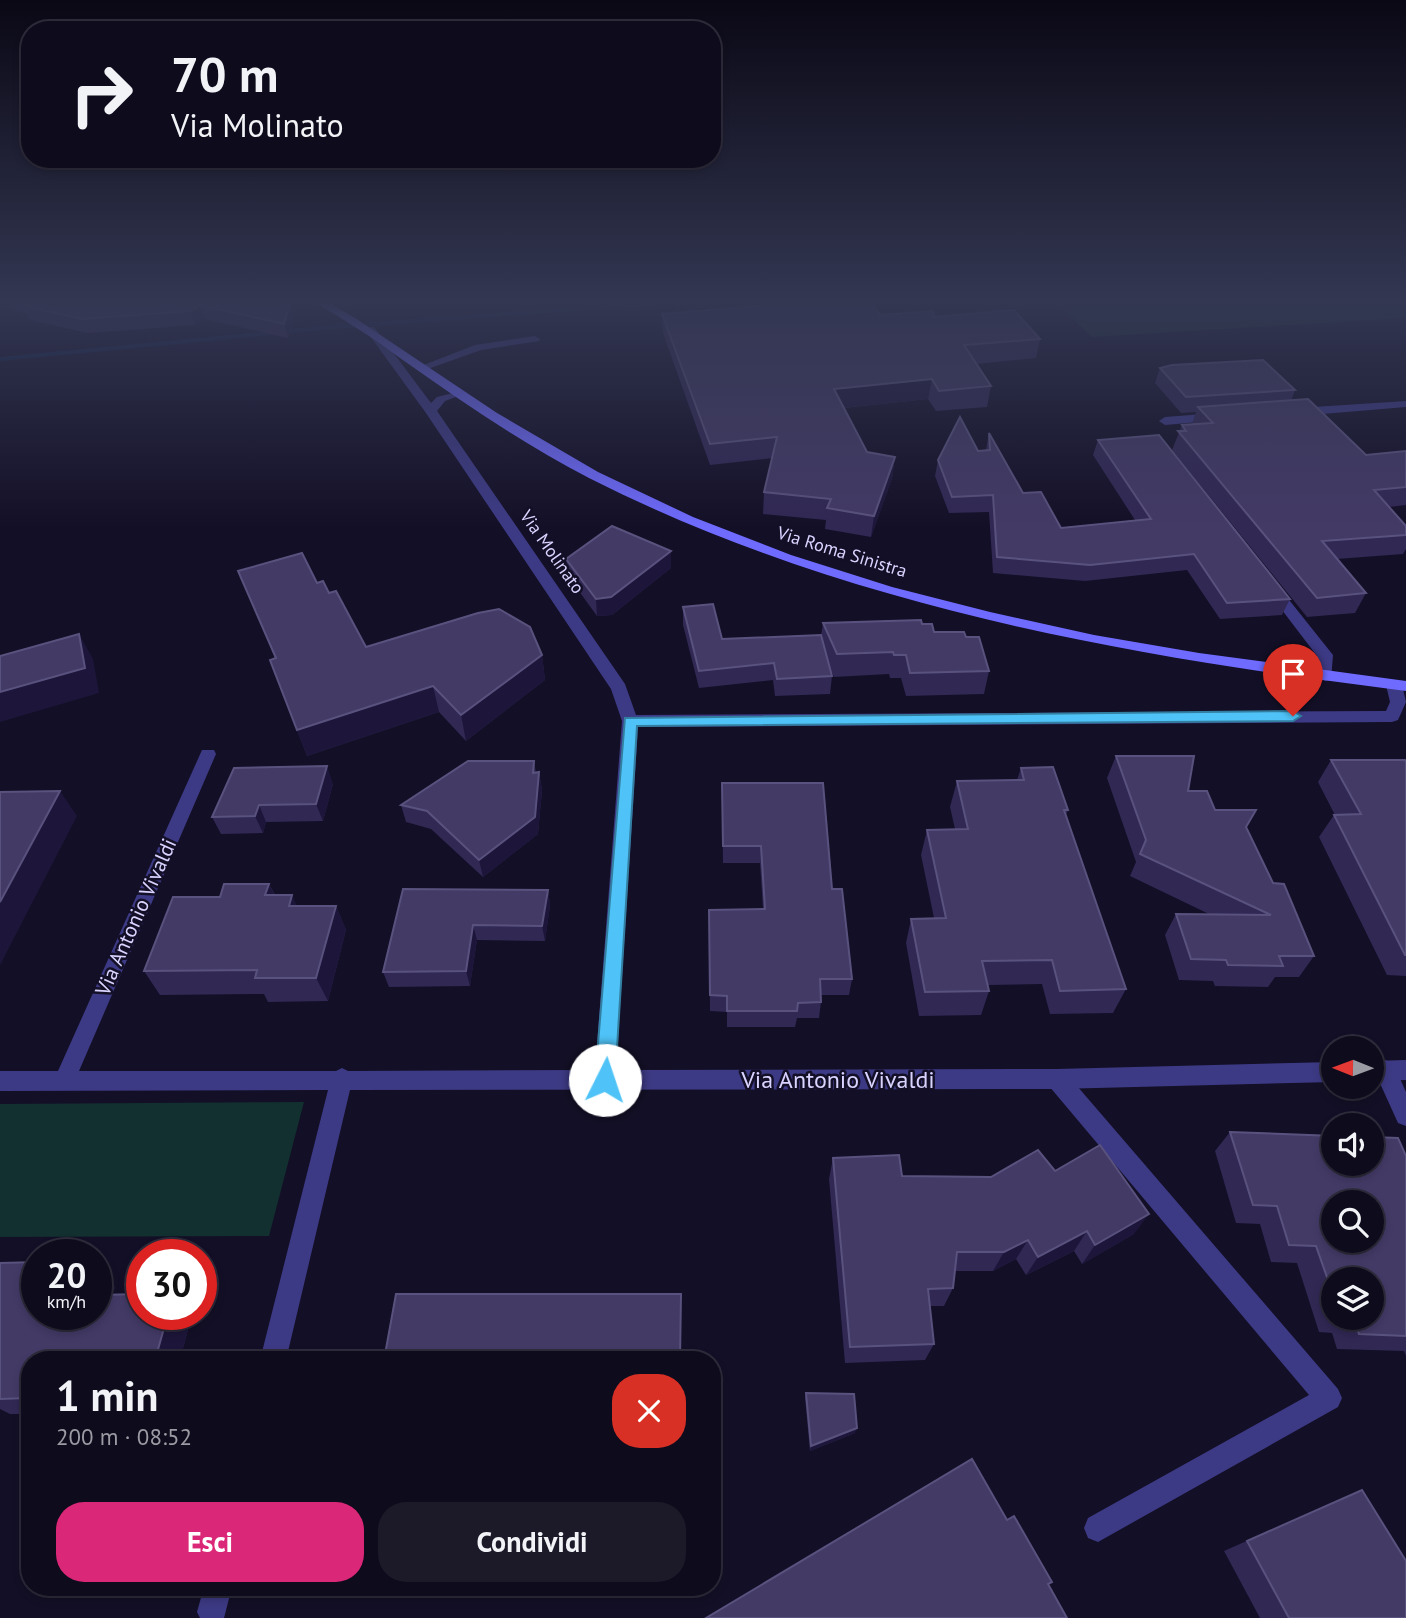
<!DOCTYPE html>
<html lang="it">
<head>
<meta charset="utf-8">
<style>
	body { margin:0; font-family:"PT Sans",sans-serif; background:#1c1929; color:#f1f3f6; height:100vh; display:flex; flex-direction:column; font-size:26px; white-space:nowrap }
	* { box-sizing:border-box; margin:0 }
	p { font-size:23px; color:#9b9ba3 }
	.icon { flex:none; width:38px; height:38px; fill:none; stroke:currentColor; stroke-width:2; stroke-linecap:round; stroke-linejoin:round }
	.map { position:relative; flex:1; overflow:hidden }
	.panel { position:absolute; left:21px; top:1351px; width:700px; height:245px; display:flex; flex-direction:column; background:#0e0b1c; border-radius:28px; box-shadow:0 4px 10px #0003,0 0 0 2px #2e2b3b }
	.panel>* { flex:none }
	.top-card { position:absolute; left:21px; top:21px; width:700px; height:147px; border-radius:28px; box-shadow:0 4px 10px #0003,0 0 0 2px #2e2b3b; background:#0e0b1c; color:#f1f3f6; overflow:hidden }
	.needle { width:46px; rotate:271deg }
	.tools { position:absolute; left:1321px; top:1036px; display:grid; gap:14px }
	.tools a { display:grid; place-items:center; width:63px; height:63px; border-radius:50%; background:#0e0b1c; box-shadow:0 4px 10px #0003,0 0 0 2px #2e2b3b; font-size:35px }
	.speed { position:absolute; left:21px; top:1239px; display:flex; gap:14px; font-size:35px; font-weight:700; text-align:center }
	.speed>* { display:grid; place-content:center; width:91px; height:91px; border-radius:50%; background:#0e0b1c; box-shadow:0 4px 10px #0003,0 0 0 2px #2e2b3b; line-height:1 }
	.speed small { font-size:18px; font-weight:400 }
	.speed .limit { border:10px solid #d22; background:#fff; color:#111 }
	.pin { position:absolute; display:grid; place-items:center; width:60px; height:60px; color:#fff; margin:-72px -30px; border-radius:50% 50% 50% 0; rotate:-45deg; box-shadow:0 0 7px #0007 }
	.pin .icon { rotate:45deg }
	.me { position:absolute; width:77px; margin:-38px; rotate:4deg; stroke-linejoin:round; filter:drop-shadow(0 0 5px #0008) }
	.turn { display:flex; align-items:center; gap:24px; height:147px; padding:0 35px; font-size:32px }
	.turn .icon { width:91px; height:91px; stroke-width:2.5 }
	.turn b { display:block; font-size:49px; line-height:60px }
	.round { display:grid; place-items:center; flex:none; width:74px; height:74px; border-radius:28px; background:#1c1929 }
	.overview { display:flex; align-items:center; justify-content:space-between; height:119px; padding:0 35px }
	h1 { font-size:42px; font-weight:800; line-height:52px }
	.primary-button { display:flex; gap:14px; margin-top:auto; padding:14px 35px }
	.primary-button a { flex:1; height:80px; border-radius:28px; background:#db2777; color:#fff; font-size:28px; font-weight:800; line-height:80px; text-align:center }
	.primary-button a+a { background:#1c1929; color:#f1f3f6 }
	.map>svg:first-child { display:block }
	.green { fill:#12302f }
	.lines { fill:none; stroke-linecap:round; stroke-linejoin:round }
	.stream { fill:#0c2248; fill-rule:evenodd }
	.lane { fill:#3d3a85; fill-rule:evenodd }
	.street { fill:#3d3a85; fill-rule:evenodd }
	.secondary { fill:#6f6bff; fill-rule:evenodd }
	.wall { fill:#312854; fill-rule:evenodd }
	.shaded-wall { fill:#1d163a }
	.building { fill:#433a66; stroke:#5a527e; stroke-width:2; fill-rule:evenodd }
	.route { fill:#4fc3f7; stroke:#337fa1; stroke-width:2 }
	.labels { text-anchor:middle; stroke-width:5; stroke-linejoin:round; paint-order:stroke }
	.far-street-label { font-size:18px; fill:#d9d4ff; stroke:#130f26 }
	.street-label { font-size:21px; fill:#d9d4ff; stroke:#130f26 }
	.near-street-label { font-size:24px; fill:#d9d4ff; stroke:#130f26 }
</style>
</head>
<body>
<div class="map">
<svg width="1406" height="1618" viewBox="0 0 1406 1618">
	<rect width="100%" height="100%" fill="#130f26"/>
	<!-- green -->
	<g class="green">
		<path d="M1057,303h349v15l-314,19z"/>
		<path d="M304,1102l-35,134 -269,1v-133z"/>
	</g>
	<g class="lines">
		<!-- stream -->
		<path class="stream" d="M633,303h27l-4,2 -323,24 -333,32v-4l333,-32z"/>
		<!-- lane -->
		<g class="lane">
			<path d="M535,336l5,3 -1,2 -58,9 -59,21 -6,-3 59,-23z"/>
			<path d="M1273,585l5,1 55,69 -2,25 -6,1 -8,-5v-20l-51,-67z"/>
			<path d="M1385,1060l8,3 13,29v34l-8,-3 -24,-53 3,-7z"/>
			<path d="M1057,1069l8,3 273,317 4,9 -4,9 -240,135 -10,-4 -4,-10 4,-10 221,-123 -260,-309 -3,-7 3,-7z"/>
		</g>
		<!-- street -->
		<g class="street">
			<path d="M366,327h8l57,76 6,-6 24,-6v4l-16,6 -8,10 188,273 11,31 750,-4 4,-9 -4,-17 8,-5 8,5 4,17 -8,18 -6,2 -754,5 -22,343 441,-1 277,-7v20l-277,7 -707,1 -64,270h-26l68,-270 -328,1v-20h58l144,-321h12l2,4 -137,317h257l6,-3 6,3 247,-1 27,-349 -11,-32 -185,-276 -61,-84z"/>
			<path d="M1406,401v6l-108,9 -6,-4 6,-4z"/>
			<path d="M1217,413l4,1v6l-56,5 -6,-4 6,-4z"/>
			<path d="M1406,1060v20l-34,1v-20z"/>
			<path d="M204,1587h28l-8,31h-24l-3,-6z"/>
		</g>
		<!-- secondary -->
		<path class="secondary" d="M317,303h12l26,15 142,95 101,59 95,45 98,38 101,32 98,25 104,23 105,18 207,28v10c-280,-35 -562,-84 -817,-213 -66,-34 -128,-77 -189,-120 -17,-13 -35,-25 -53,-36 -10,-7 -21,-12 -30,-19z"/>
	</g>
	<!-- wall -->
	<g class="wall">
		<path d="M0,303h291l3,12 -6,23 -83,-19 -10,6 -107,8 -58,-13 -3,-6 -27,-6z"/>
		<path d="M662,314l218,1 54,2 106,22 -4,19 -60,6 15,22 -4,21 -51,4 -8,-12 -84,9 23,44 28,5 -3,21 -21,59 -46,-8 1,-9 -63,-6 1,-22 8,-34 -62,7 -47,-132z"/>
		<path d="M1160,368l135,22 -4,11 75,54 40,-4v54l-17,2 17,19v23l-3,5 -66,5 29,34 -11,20 -48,4 -135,-167 10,-25 10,-1 4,-12 -15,1 -26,-30z"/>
		<path d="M989,433l34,60 38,35 74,-8 -42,-65 5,-15 192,159 -8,16 -62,4 -33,-49 -102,11 -92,-8 -4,-61 -40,1 -14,-37 3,-16 40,-9 8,-1z"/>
		<path d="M566,559l105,9 -59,47 -15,1 -29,-40z"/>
		<path d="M238,571l79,12 12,10 37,54 176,8 3,25 -79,61 -27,-29 -132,44 -37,-96 5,-2z"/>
		<path d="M683,607l39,32 99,-3 2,-13 99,1 12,8 32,5 23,34 -5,23 -78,2 -5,-18h-11l-1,-4 -55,3 -5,-11 3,10 -2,18 -55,2 -2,-16 -74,8 -16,-63z"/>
		<path d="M1116,756l72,35 27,19h41l-10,17 27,56 41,73 -15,21h-24l-7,10 -53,-1 -2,-5 -34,-1 -14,-45 11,-21 35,1 -81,-39 6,-14 -29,-84z"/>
		<path d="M1331,760l75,2v214l-19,-1 -68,-138 15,-22h1l-17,-33z"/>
		<path d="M534,761l2,12 3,-1 3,18 -4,44 -55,43 -52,-48 -25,-7 -5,-17z"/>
		<path d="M1021,768l47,42 -2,5 60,174 -13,24 -63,1 -8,-30 -54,1 1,6 -8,24 -62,1 -13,-73 5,-24 23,-1 -13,-63 6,-25 28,-1 -5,-22 7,-26 60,-1z"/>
		<path d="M722,783l110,106 20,90 -3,16h-28v7l-2,16h-22l-2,9h-68v-15l-17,-1 -1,-101 54,-1 -3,-46h-37z"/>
		<path d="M333,784l-10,37 -57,1 -3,11 -42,1 -9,-17z"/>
		<path d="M269,884l6,11 22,11h39l10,24 -18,71 -60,1 -4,-8 -104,1 -16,-24 76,-74z"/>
		<path d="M403,889l145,1 2,15 -5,36 -68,-1 -7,46 -81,1 -6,-15z"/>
		<path d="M1230,1132l176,24v200l-2,-5 -67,-2 -5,-16 -13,-1 -22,-69 -26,-1 -11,-38 -24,-1 -21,-72zM1334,1279l38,39h-38z"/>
		<path d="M833,1158l69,18 89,1 64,-6 79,63 -52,30 -8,-13 -48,24 -10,-16 -23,12h-38l-2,17 -9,18h-14l4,38 -9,16 -80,3 -16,-184z"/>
		<path d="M0,1263l96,51v-43l19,16 -3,8 30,19h50l-12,46h-150v54h-20l-10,-5z"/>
		<path d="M806,1393l49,40 -45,18 -5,-53z"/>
		<path d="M1362,1490l44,128h-146l-36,-67z"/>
	</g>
	<!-- shaded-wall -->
	<g class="shaded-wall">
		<path d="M290,303l4,12 -6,23 -4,-14z"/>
		<path d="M200,305l5,14 -10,6 -5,-14z"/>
		<path d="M932,379l-4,20 -96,10 2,-20z"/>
		<path d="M895,457l-3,21 -21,59 3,-21z"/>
		<path d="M671,551v17l-59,47 -15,1 -1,-17z"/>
		<path d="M79,634l14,25 6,34 -99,29v-30z"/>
		<path d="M542,655l3,25 -79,61 -5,-26z"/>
		<path d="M433,686l6,26 -132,44 -10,-26z"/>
		<path d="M327,766l6,18 -10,37 -7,-17z"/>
		<path d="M539,772l3,18 -4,44 -55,43 -4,-17z"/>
		<path d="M60,791l17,25 -77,149v-63z"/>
		<path d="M259,805l7,17 -3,11 -8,-17z"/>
		<path d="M269,884l12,25 -16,-14z"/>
		<path d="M548,890l2,15 -5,36 -3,-15z"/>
		<path d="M292,895l11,25 -14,-14z"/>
		<path d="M336,906l10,24 -18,71 -12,-23z"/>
		<path d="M473,925l4,15 -7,46 -4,-15z"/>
		<path d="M1149,1214l-15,20 -52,30 13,-19z"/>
		<path d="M1087,1231l-13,20 -48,24 12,-18z"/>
		<path d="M1028,1240l-12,19 -23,12 11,-19z"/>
		<path d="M96,1271l19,16 -9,26 -10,-7z"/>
		<path d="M168,1314h24l-12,46h-25z"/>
		<path d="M857,1428l-2,5 -45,18 1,-5z"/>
	</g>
	<!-- building -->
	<g class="building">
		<path d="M32,303h258l-6,21 -84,-19 -10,6 -108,8 -58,-13z"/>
		<path d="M792,303h80l8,12 53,-4 1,6 80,-7 26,29 -76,6 27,41 -52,5 -7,-12 -98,10 33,63 28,5 -21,59 -47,-8 4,-9 -67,-7 13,-55 -67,7 -48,-130z"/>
		<path d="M1263,360l32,30 -109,7 -26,-29 12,-3z"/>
		<path d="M1308,399l58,56 40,-4v36l-32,3 32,36v9l-84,6 44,52 -49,5 -139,-167h8l-4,-6 31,-2 -15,-16z"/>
		<path d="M960,417l18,34 12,-1 -1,-17 34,60 18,-1 20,36 90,-9 -53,-79 61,-5 131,164 -63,4 -33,-49 -104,11 -93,-8 -4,-62 -41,2 -14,-37z"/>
		<path d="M612,526l59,25 -60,46 -15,2 -30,-40z"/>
		<path d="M302,553l15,30 6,-2 6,12 7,-2 30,56 112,-34 21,-4 31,18 12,28 -81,60 -28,-29 -136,44 -27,-70 6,-2 -38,-87z"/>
		<path d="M713,604l9,35 99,-4 11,41 -55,3 -3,-16 -75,8 -16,-64z"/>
		<path d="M921,620l1,4h10l2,8h30l2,5h13l10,34 -79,2 -4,-18h-12l-1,-3 -56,2 -14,-31z"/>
		<path d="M79,634l6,34 -85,24v-36z"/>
		<path d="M1116,756h78l-6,35h19l8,19h41l-10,17 27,56 11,1 30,72h-35l4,10 -55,-1 -2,-5 -35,-1 -15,-45 95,1 -131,-61 6,-14z"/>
		<path d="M1331,760h74l1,2v193h-1l-71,-140 27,-1z"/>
		<path d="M468,761h66l-1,12 6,-1 -4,45 -56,43 -52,-49 -26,-6z"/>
		<path d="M327,766l-11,38 -57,1 -4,11 -43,1 22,-49z"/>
		<path d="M1053,767l15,43h-4l62,179 -66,2 -8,-31 -70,1 7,30 -64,1 -14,-73 35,-1 -19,-88 41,-1 -11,-48 67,-1 -3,-12z"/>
		<path d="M722,783h101l9,106h10l10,90h-32l1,23 -23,1 -1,8h-70v-15l-17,-1 -1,-85 56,-1 -4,-63h-38z"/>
		<path d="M60,791l-60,111v-110z"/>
		<path d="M224,884h45l-4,11h27l-3,11h47l-20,72h-61l2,-8 -113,1 29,-74h47z"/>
		<path d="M403,889l145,1 -6,36 -69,-1 -7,46 -83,1z"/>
		<path d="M1230,1132l104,4v28h38v-27l26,1 8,18v180l-47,-2 -5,-16h18v-39h-38v18l-18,-51 -27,-1 -12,-39 -24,-1zM1334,1202h38v39h-38z"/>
		<path d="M1100,1145l49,69 -54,31 -8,-14 -49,26 -10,-17 -24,12h-47l-4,36 -25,1 6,55 -84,3 -17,-189 66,-3 3,21 89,1 47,-27 17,21z"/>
		<path d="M37,1262v52h59v-19l46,-1v20h26l-13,46h-125v49h-6l3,-11 -27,1v-136z"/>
		<path d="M396,1294h285l-1,66h-296z"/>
		<path d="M806,1393l48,1 3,34 -46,18z"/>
		<path d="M972,1459l35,61 7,-4 38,66 -4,2 19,34h-361z"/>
		<path d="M1362,1490l44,71v57h-117l-42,-77z"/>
	</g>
	<!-- sky -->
	<linearGradient id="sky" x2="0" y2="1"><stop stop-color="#0a0815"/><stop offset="0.57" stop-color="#333752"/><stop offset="1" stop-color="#333752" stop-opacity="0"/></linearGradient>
	<rect width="1406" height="529" fill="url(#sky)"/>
	<!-- route -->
	<path class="route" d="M1293,711l8,5 -8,5 -656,5 -22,354 -3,7 -7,2 -7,-2 -3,-7 30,-362z"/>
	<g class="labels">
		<!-- far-street labels -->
		<g class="far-street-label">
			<text transform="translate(552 552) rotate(55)" y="6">Via Molinato</text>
			<text transform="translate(842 552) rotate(17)" y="6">Via Roma Sinistra</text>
		</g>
		<!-- street labels -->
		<g class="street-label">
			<text transform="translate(136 917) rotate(-66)" y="7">Via Antonio Vivaldi</text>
		</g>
		<!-- near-street labels -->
		<g class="near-street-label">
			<text x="838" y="1088">Via Antonio Vivaldi</text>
		</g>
	</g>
</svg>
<div class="tools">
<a><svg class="needle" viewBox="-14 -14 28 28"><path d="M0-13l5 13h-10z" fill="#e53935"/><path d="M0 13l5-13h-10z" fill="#9b9ba3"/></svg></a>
<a><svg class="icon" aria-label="sound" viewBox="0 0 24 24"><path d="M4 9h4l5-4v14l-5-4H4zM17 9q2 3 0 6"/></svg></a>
<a><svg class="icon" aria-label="search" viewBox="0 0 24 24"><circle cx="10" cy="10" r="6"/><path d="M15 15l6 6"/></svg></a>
<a><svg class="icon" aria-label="layers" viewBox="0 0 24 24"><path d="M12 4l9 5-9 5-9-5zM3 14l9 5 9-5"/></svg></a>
</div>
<div class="speed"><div>20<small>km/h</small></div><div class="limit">30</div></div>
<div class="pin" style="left:1293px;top:716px;background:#d93025"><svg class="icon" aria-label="arrive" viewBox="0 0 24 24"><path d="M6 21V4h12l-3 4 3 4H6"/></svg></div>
<svg class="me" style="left:605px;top:1080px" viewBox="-20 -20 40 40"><circle r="19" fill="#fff"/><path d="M0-13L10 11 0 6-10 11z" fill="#4fc3f7"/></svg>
<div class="top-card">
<div class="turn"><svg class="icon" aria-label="right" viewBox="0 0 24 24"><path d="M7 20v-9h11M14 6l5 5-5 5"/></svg><div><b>70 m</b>Via Molinato</div></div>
</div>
<section class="panel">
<div class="overview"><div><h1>1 min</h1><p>200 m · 08:52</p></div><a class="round" style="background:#d93025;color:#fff"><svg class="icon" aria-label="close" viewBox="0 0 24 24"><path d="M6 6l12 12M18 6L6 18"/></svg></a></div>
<div class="primary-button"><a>Esci</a><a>Condividi</a></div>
</section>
</div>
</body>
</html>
